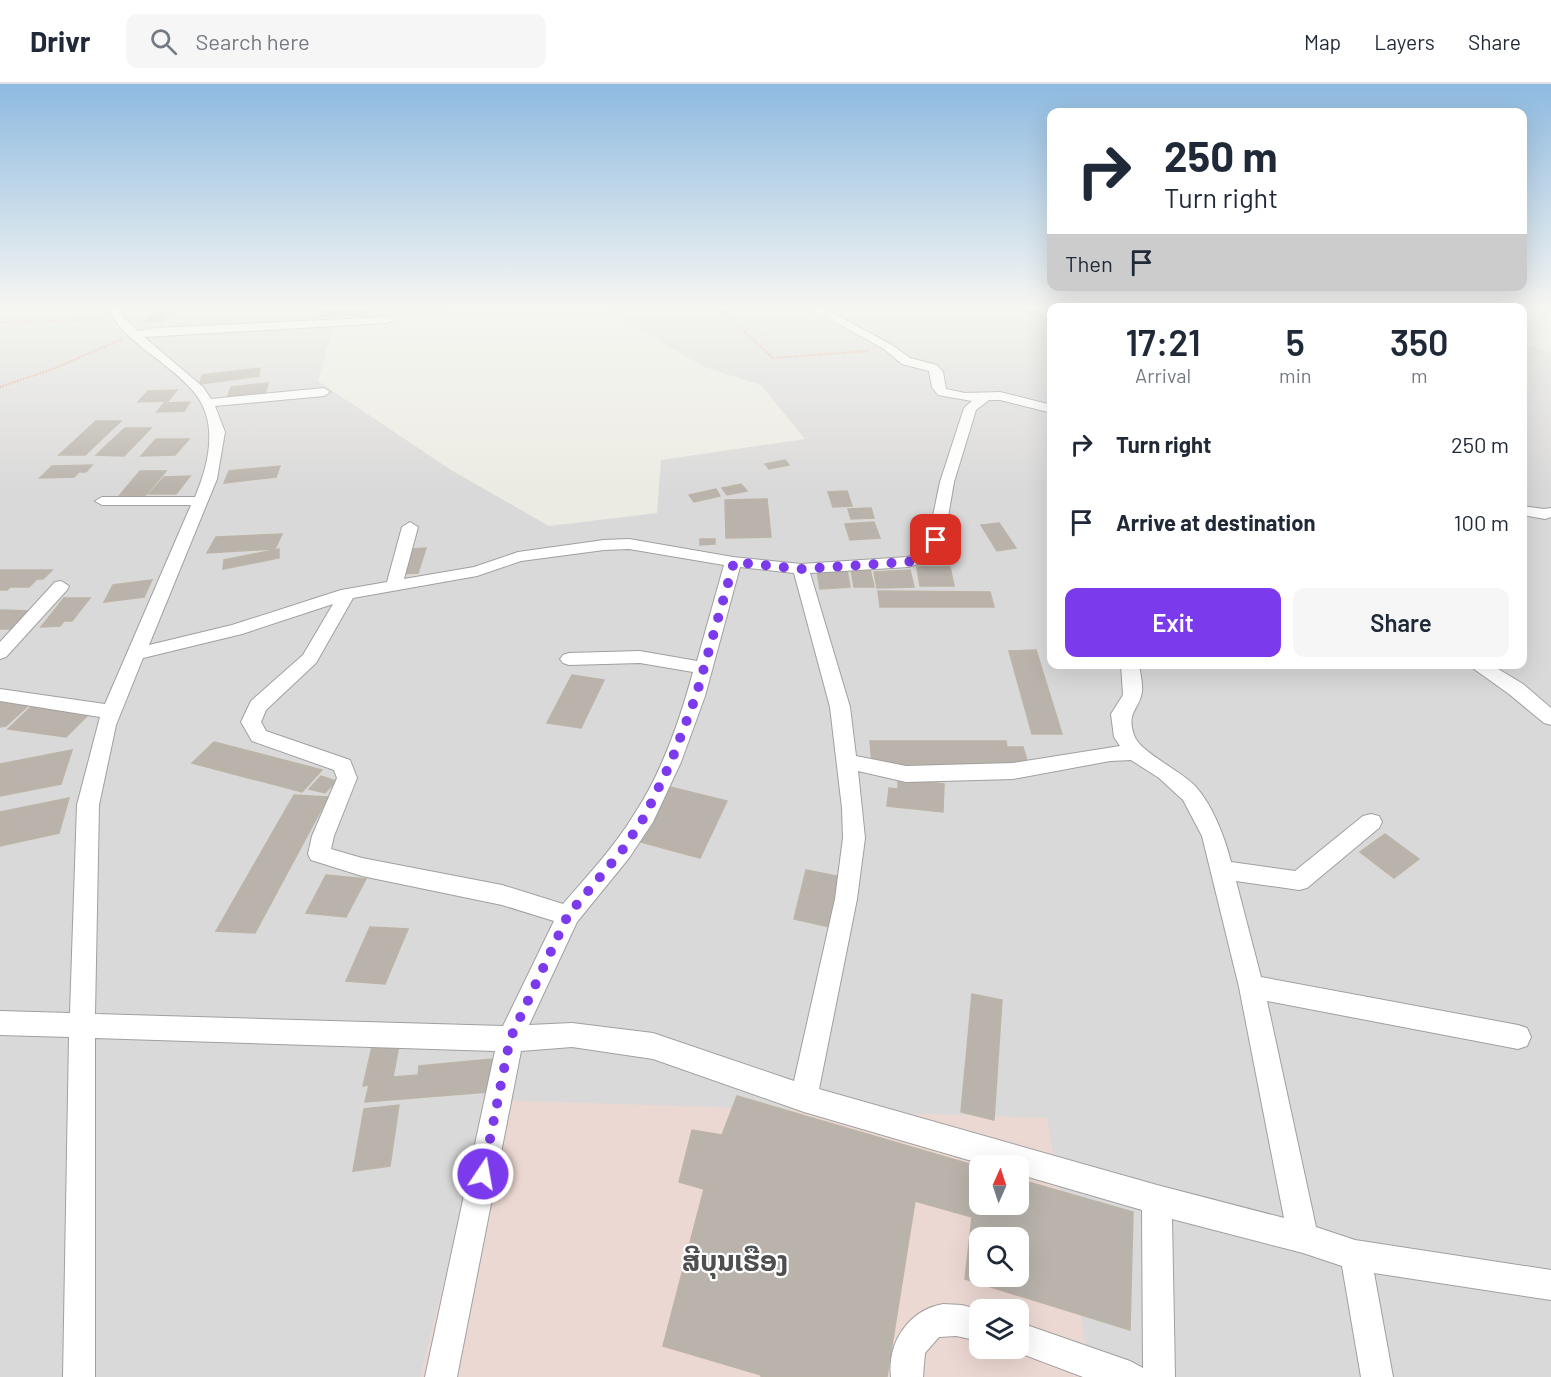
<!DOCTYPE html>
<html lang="en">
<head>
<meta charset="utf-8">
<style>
	body { margin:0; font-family:Barlow,"Noto Sans Lao",sans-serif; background:#f6f6f7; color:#1f2937; height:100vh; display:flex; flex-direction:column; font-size:22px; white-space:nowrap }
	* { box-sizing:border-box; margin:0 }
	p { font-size:20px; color:#747a83 }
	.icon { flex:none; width:33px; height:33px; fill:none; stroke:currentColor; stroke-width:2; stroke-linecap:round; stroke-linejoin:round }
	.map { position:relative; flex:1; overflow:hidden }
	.panel { position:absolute; left:1047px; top:219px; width:480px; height:366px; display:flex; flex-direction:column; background:#fff; border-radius:12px; box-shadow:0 6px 24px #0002 }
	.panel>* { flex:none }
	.hud { position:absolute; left:1047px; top:24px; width:480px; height:183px; border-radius:12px; box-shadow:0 6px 24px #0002; background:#fff; color:#1f2937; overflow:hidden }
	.needle { width:39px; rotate:3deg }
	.tools { position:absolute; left:969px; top:1071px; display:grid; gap:12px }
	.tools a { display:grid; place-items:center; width:60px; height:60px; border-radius:12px; background:#fff; box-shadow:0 6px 24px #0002; font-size:30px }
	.pin { position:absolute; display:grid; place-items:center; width:51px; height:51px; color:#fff; margin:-26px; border-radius:12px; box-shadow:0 3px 9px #0006 }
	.me { position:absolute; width:66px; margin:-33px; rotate:12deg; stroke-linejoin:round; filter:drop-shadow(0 0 4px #0008) }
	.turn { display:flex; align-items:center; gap:21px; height:126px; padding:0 18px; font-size:27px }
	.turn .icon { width:78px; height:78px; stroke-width:2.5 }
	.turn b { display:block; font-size:42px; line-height:51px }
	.then { display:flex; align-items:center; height:57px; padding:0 18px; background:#0003; gap:12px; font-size:22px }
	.eta { display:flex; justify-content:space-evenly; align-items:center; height:102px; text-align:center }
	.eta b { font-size:36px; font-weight:600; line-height:42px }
	.cta { display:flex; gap:12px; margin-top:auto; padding:12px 18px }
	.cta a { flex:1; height:69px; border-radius:12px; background:#7c3aed; color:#fff; font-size:24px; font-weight:600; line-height:69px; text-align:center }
	.cta a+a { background:#f6f6f7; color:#1f2937 }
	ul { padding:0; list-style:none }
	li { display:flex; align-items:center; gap:18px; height:78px; padding:0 18px }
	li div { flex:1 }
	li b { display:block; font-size:22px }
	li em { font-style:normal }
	header { display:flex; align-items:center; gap:36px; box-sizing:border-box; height:84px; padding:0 30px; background:#fff; border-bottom:2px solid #e0e1e3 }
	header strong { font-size:28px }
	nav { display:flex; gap:33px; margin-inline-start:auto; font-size:21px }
	.search { width:420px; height:54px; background:#f6f6f7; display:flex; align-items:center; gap:15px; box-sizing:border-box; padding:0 21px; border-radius:12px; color:#747a83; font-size:22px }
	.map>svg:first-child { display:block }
	.residential { fill:#dad9d9; fill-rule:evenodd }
	.commercial { fill:#ecd8d3; fill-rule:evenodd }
	.building { fill:#b9b3ac; stroke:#bcb4a7; stroke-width:1.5; fill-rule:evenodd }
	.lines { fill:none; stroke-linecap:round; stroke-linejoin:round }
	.minor-casing { stroke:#a0a0a0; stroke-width:2 }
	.path { stroke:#ea9476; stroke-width:2; stroke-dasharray:1.5 1.5; stroke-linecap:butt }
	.minor { fill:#fff; fill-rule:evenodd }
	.route { stroke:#7c3aed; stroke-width:10; stroke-dasharray:0 18 }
	.labels { text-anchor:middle; stroke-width:4.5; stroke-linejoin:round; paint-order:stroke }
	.near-quarter-label { font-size:28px; font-weight:bold; fill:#4f4f4f; stroke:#fff }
</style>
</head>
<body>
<header>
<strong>Drivr</strong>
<div class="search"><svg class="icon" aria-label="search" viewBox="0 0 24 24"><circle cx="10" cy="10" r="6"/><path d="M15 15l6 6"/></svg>Search here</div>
<nav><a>Map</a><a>Layers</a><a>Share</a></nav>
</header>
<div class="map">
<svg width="1551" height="1293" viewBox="0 0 1551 1293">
	<rect width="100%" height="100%" fill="#ecebe3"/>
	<!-- residential -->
	<path class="residential" d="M0,225h483l-148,9 -17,63 133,89 98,56 108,-13 4,-53 144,-21 -44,-54 -57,-18 -98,-58h445l1,355h470l1,-321 28,10v1024h-1551zM980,1082h38v38h-38zM980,1154h38v38h-38zM980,1226h38v38h-38z"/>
	<!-- commercial -->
	<path class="commercial" d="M489,1016l558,18 44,259h-671zM980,1082h38v38h-38zM980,1154h38v38h-38zM980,1226h38v38h-38z"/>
	<!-- building -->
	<g class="building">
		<path d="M327,225h42l-4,6 -43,1z"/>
		<path d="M155,229l15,1 -10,8h-16z"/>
		<path d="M260,284l-1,8 -59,8 2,-9z"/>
		<path d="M268,299l-3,12 -38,4 4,-12z"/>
		<path d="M177,306l-9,11 -30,1 10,-11z"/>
		<path d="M190,318l-6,9 -27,1 7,-9z"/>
		<path d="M96,337h25l-36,34h-26z"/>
		<path d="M125,344h26l-27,28 -28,-1z"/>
		<path d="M156,355h33l-14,16 -34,1z"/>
		<path d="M785,376l4,5 -20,4 -4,-5z"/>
		<path d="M92,381l-6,7h-7l-5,5 -34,1 12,-12z"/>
		<path d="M280,382l-4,11 -52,6 5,-12z"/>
		<path d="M140,387h26l-20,24 -27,1z"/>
		<path d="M190,392l-14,18h-27l15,-17z"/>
		<path d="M741,400l6,7 -20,4 -5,-7z"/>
		<path d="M716,405l4,7 -26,6 -5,-7z"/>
		<path d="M847,407l5,15 -19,1 -5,-15z"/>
		<path d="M767,415l4,38 -45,1 -1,-38z"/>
		<path d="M871,424l3,10 -23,1 -3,-10z"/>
		<path d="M874,438l6,16 -30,2 -5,-16z"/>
		<path d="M999,439l17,25 -19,3 -16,-26z"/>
		<path d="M282,450l-7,15 -68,4 9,-16z"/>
		<path d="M700,455h15v5l-15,1z"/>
		<path d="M426,464l-8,25 -16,1 8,-25z"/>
		<path d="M279,465v9l-56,11 1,-9z"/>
		<path d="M917,483h33l4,19h-34z"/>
		<path d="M851,485h19l4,18h-20z"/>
		<path d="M0,486h52l-9,9h-6l-8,8h-19l-3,3h-7z"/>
		<path d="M847,486l3,17 -30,2 -3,-18z"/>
		<path d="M910,486l4,17 -37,1 -3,-16z"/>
		<path d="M152,496l-8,17 -40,5 9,-17z"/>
		<path d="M878,507l112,1 4,15h-114z"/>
		<path d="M64,514h26l-18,23h-8l-4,5 -19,1z"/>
		<path d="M0,526l34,1 -17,18h-17z"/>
		<path d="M1036,566l26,84h-30l-23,-83z"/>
		<path d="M572,591l32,5 -23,48 -34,-5z"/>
		<path d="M0,614l32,4 -26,24 -6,1z"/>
		<path d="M33,621l57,8 -24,24 -58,-8z"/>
		<path d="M870,657h136l1,6h16l5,17 -156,1z"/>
		<path d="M214,658l108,28 -20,22 -110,-29z"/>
		<path d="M72,666l-11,34 -61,12v-32z"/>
		<path d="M321,692l15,5 -11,12 -16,-4z"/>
		<path d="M898,695l46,5 -1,28 -56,-6 2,-18 9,1z"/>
		<path d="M670,703l57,14 -27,57 -59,-16z"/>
		<path d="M294,711l34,2 -73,136 -39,-2z"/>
		<path d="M69,714l-10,35 -59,13v-34z"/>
		<path d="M1385,750l34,25 -25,19 -34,-26z"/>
		<path d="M806,786l36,7 -12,50 -36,-8z"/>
		<path d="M326,791l40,4 -20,38 -40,-4z"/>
		<path d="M370,843l38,2 -23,55 -39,-3z"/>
		<path d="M972,910l30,6 -8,120 -33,-8z"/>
		<path d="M399,961l-6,32 25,-2 1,-9 73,-7 -4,33 -123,10 4,-17 -6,1 9,-39z"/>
		<path d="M737,1012l243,71v37h38v-25l115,33 -3,118 -165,-51 7,-62 -57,-16 -28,176h-126v-2l-98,-29 41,-157 -25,-7 13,-52 30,5zM980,1154h38v38h-38z"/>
		<path d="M399,1021l-9,61 -37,5 11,-62z"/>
	</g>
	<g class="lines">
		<!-- minor casing -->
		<g class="minor-casing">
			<g id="minor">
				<path d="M110,225h10l3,8 15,14 18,-3 232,-11 5,3 -5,3 -244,14 59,50 8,12 113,-11 6,4 -6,4 -109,10 10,26 -8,47 -68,166 83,-20 109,-35 46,-8 15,-55 8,-5 8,5 -14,52 70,-12 44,-15 86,-12 25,-1 104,18 68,7 106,-7 12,-3 9,-14 12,-58 24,-74 8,-7 -34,-6 -6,-8 -3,-16 -27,-7 -18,-15 -72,-40h13l67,36 18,13 27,7 6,7 3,17 19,4 35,-1 52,13v8l-52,-13h-11l-13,10 -22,72 -10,58 -13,20 -23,7 -98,6 40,134 6,49 50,10 107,-3 107,-17 -6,-9 -3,-23 12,-19 -2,-31h18c1,9 4,19 3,28 -3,18 -16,20 -8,43 5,17 48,36 62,52 17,19 29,51 35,75l64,9 68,-55 8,-2 8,2 3,6 -3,6 -72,60 -8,2 -63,-9 25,96 257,48 9,3 4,9 -4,9 -9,3 -251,-48 49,226 39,13 196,30v30l-177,-27 19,104h-32l-19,-111 -39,-13 -131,-34 3,158h-92l-77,-29h12v-26l112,39 13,7 -1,-158 -124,-36v-8h-29l-185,-54 -151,-53 -81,-12 -51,4 -64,326h-32l70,-326 -400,-13v339h-32l6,-340 -69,-2v-24l70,2 7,-208 23,-88 -100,-16v-12l105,15 86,-199h-89l-7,-4 7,-4h93c14,-33 24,-75 -1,-105 -15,-18 -38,-33 -56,-48 -11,-10 -24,-20 -28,-35zM629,465l95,16 -27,96 -57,-10 -71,2 -6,2 -3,4 3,4 6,2 71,-2 53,9c-13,48 -31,100 -58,141 -20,33 -46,61 -72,91l-61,-19 -140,-27 -31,-9 3,-13 23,-58 -7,-18 -84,-29 -5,-9 5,-12 50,-47 37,-65 124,-22 44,-15 83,-11zM740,483l54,6 36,134 12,101 1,30 -8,61 -41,182 -141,-48 -81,-10 -43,2 48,-103 52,-64 24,-36 28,-60 24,-66zM333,520l-30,51 -52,46 -10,21 11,19 82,29 3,8 -25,58 -4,18 3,6 51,16 140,29 52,16 -51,105 -408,-12 4,-209 17,-80 27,-67 99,-24zM1131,676l28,18 24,22 19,36 37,151 45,231 -127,-33 -338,-96 38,-190 8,-61 -7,-67 48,11 107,-3 97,-18z"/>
				<path d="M1522,422l22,3 7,-1v9l-6,2 -23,-4z"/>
				<path d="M61,497l8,5 -2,4 -61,67 -6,2v-17l55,-60z"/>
				<path d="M1467,580h23l33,20 28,24v17l-7,-2 -35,-29z"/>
				<path d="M943,1220l19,1 19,5 -1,31 -24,-5 -17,1 -14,16 -2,24h-32c-4,-35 18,-67 52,-73z"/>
			</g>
		</g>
		<!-- path -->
		<g class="path">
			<path d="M720,225l53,49 96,-7"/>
			<path d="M1017,225l35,12"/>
			<path d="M0,238l104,-2"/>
			<path d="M0,303l53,-18 69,-30"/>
		</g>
		<!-- minor -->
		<use href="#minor" class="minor"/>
	</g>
	<!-- sky -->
	<linearGradient id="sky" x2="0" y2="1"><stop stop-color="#8ebae0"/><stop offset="0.55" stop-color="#f6f6f2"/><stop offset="1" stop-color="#f6f6f2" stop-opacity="0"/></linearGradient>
	<rect width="1551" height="406" fill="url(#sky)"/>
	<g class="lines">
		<!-- route -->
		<path class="route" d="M483,1090l27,-135 58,-124 53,-63 24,-36 26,-54 25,-66 38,-134 67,7 107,-7 17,-5 11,-17"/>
	</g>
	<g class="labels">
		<!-- near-quarter labels -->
		<g class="near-quarter-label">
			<text x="735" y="1187">ສີບຸນເຮືອງ</text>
		</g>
	</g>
</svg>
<div class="tools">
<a><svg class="needle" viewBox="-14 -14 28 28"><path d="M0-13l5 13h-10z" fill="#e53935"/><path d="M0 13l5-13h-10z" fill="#747a83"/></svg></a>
<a><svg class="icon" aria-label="search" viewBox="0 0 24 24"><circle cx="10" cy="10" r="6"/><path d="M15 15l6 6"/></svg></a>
<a><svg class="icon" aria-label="layers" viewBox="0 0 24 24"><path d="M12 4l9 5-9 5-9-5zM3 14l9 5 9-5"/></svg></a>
</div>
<div class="pin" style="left:936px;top:456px;background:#d93025"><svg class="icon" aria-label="arrive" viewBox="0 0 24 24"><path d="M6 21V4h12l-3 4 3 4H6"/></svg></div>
<svg class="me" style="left:483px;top:1090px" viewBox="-20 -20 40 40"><circle r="17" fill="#7c3aed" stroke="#fff" stroke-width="3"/><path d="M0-11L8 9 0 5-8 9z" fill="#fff"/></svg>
<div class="hud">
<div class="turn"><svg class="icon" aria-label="right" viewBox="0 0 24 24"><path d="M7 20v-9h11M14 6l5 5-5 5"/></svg><div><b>250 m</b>Turn right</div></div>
<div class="then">Then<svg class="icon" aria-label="arrive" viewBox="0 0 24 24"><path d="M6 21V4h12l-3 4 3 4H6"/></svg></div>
</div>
<section class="panel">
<div class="eta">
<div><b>17:21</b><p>Arrival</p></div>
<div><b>5</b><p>min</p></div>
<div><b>350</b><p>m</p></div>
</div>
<ul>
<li><svg class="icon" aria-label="right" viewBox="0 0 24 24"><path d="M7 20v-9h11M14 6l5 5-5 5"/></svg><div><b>Turn right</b></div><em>250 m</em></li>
<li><svg class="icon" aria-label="arrive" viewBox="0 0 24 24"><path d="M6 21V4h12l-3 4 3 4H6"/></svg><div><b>Arrive at destination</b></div><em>100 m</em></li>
</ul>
<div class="cta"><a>Exit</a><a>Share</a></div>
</section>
</div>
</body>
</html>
